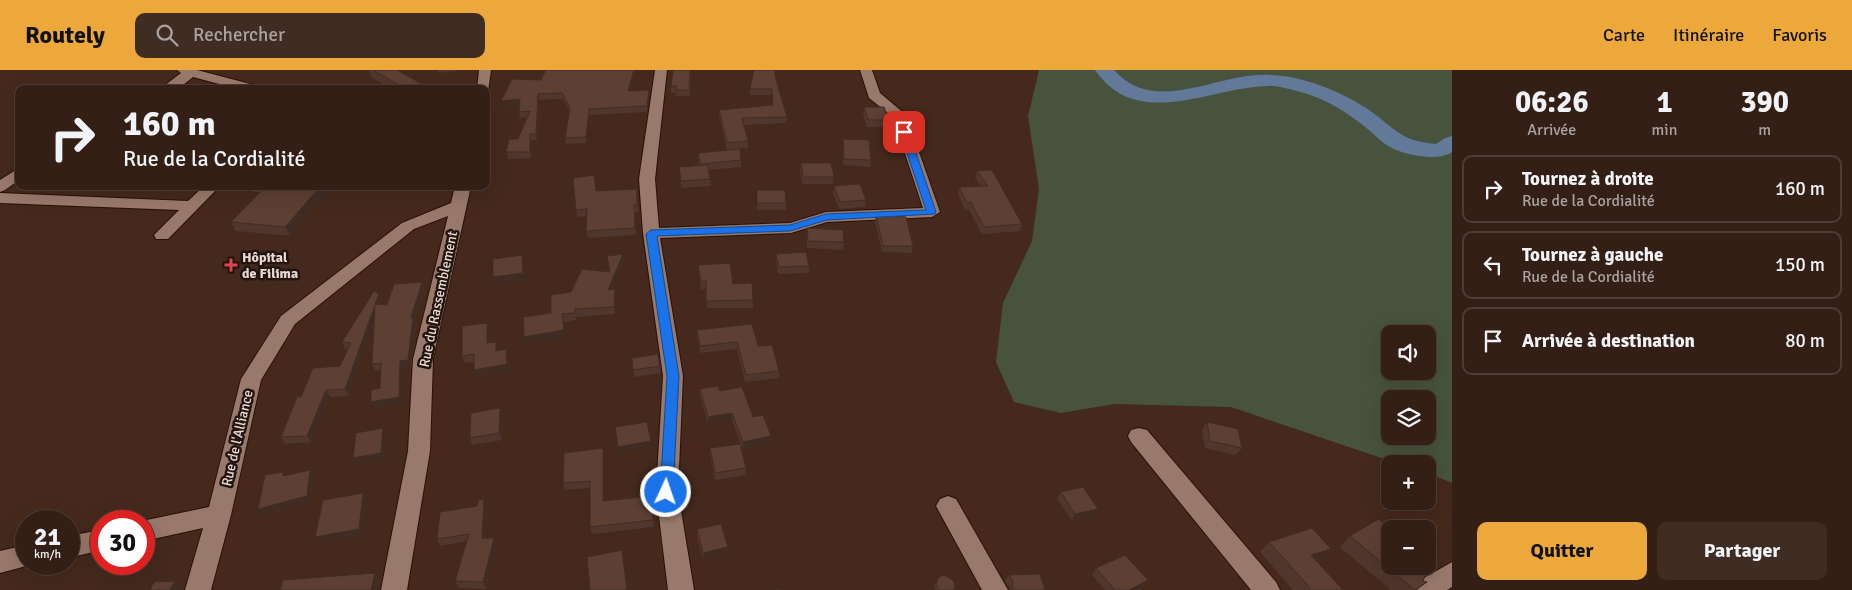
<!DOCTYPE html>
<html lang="fr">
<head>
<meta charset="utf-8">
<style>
	body { margin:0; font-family:Signika,sans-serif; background:#3f2c23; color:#f1f3f6; height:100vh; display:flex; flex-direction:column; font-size:19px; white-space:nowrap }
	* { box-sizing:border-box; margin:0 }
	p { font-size:16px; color:#a9a2a1 }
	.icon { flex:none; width:28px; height:28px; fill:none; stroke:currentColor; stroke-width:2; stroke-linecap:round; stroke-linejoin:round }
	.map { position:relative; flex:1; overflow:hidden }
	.details { display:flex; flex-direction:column; background:#341f16; width:400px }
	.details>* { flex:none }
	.guide { position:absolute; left:15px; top:15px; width:475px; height:105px; border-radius:10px; box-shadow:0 5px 20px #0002,0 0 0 1px #4e3d35; background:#341f16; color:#f1f3f6; overflow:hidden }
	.controls { position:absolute; left:1381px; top:255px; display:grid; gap:10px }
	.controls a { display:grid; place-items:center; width:55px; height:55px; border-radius:10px; background:#341f16; box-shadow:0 5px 20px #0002,0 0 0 1px #4e3d35; font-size:25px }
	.speed { position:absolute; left:15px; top:440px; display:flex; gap:10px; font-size:25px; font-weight:700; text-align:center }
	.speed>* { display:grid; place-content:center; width:65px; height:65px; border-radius:50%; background:#341f16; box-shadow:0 5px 20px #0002,0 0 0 1px #4e3d35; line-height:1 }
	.speed small { font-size:12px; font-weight:400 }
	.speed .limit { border:8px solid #d22; background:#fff; color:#111 }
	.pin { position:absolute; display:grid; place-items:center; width:42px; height:42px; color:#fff; margin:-21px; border-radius:10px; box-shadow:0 2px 8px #0006 }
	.me { position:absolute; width:55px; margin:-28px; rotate:3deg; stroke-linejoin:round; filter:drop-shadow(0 0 4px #0008) }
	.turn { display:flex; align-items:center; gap:18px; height:105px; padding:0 25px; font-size:22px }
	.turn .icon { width:65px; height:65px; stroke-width:2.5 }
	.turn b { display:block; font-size:35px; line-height:42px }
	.eta { display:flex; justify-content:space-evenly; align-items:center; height:85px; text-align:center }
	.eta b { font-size:30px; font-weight:700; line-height:35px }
	.cta { display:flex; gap:10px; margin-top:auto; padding:10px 25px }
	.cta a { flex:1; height:58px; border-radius:10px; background:#eda83b; color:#111; font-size:20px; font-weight:700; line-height:58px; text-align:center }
	.cta a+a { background:#3f2c23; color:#f1f3f6 }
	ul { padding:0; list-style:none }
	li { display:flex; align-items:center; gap:15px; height:68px; margin:0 10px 8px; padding:0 15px; border:2px solid #4e3d35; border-radius:10px }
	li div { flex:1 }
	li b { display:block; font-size:19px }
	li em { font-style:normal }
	header { display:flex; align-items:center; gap:30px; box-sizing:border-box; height:70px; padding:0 25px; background:#eda83b; color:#111 }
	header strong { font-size:24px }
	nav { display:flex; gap:28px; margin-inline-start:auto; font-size:18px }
	.search { width:350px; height:45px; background:#3f2c23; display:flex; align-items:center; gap:12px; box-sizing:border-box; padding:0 18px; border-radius:10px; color:#a9a2a1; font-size:19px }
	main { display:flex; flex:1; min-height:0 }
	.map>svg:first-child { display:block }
	.green { fill:#47533d; fill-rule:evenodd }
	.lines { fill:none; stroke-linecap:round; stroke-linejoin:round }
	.river { fill:#637999; fill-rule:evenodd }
	.street-casing { stroke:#2a1106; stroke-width:2 }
	.street { fill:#99796b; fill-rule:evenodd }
	.wall { fill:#50362d }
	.shaded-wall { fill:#412c24 }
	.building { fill:#5d3f34; stroke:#412c24 }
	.route { fill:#1a73e8; stroke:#114b97 }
	.health-dot { fill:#e0444e; stroke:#221510; stroke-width:2 }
	.labels { text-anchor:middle; stroke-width:5; stroke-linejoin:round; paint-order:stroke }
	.poi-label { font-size:14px; font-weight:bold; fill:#ebd9d1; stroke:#221510; text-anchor:start }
	.street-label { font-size:14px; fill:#ebd9d1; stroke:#221510 }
</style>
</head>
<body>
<header>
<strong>Routely</strong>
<div class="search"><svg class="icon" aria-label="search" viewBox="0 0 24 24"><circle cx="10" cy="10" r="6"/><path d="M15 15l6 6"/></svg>Rechercher</div>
<nav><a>Carte</a><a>Itinéraire</a><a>Favoris</a></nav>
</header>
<main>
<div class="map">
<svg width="1452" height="520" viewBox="0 0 1452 520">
	<rect width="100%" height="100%" fill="#45291d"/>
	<!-- green -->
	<path class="green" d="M1039,0h413v413l-24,-10v-9h-29l-168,-57 -117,-3 -53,9 -47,-11 -18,-40 7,-59 29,-62 7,-52 -11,-73zM1390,264h38v37h-38zM1390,329h38v37h-38z"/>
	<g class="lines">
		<!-- river -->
		<path class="river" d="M1095,0h19c42,47 103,2 156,5 33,1 68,15 96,33 29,19 32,33 70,36l9,-6 7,-2v16c-13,10 -48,3 -62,-5 -9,-5 -18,-15 -26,-21 -20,-16 -42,-29 -67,-35 -9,-2 -21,-6 -30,-5 -59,2 -130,45 -172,-16z"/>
		<!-- street casing -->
		<g class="street-casing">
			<g id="street">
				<path d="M177,0h20l61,16 1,3h-21l-45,-12 -15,12h-18l21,-16z"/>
				<path d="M479,0h12l-3,22 -2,-3h-9z"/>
				<path d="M655,0h12l-12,109 4,49 131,-5 36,-11 97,-4 -30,-91 -24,-19 -9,-28h12l8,23 26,22 34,97 -8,5 -105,5 -36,11 -131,5 23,138 -5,116 16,98h-26l-12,-98 7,-116 -20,-143 -4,-54z"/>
				<path d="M19,98v12l-14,10 -5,2v-12z"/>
				<path d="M204,116h16l-52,53h-12l-2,-4 25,-25 -179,-7v-10l188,8z"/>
				<path d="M455,116h16l-38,173 -3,92 -23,139h-26l27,-139 5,-92 35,-143 -34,13 -119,95 -34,56 -30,135 -20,75h-26l18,-62 -59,13 -2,-20 67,-14 32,-128 40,-63 121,-93 49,-20z"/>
				<path d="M1139,358l8,2 129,152 4,8h-29l-120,-148 -3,-6 3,-6z"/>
				<path d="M948,426l8,3 52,91h-26l-46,-84 4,-7z"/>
				<path d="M101,460v20l-32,8v-22z"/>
				<path d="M26,475v19h8l-34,9v-22z"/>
				<path d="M1452,492v25l-5,3h-34l4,-8z"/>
			</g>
		</g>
		<!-- street -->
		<use href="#street" class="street"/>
	</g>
	<!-- wall -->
	<g class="wall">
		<path d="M369,0h28l26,19h-31l-21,-12z"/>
		<path d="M438,0h18v1l-17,2z"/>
		<path d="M635,4l-5,17 19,-1v6l-2,16 -58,3 -3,28 -20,1 -1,-6 4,-27 -6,-12 -24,1 -2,40h-6v18l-23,1 -2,-7 12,-13 10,-22 -8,1 -1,-6 1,-7 -17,2 -2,-6 40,-21z"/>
		<path d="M691,4l-1,22h-14v-3h-5v-7z"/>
		<path d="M775,6l12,41 -1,6 -42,2 4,16v7l-21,2 -8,-34v-6l53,-5v-10h-22v-6z"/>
		<path d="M864,37l25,13 -1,7h-21l-4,-13z"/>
		<path d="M843,69l28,21 -1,7 -27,-2z"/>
		<path d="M698,83l43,7v7l-32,3 1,9 1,7 -30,2 -2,-21 20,-2 -1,-5z"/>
		<path d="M801,93l33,14 -1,7h-31l-2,-14z"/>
		<path d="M977,101l45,53 -2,7 -38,3 -13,-24h-4l-7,-16 1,-7 22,-1 -6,-8z"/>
		<path d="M250,116h79l1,3 -40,47 -54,-5 -5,-9 29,-30h-7z"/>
		<path d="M834,116l32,14 -1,7 -26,2 -6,-16z"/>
		<path d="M637,119l1,23h-3l1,23 -48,3 -2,-7 1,-15 -10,1 -1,-7 20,-19z"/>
		<path d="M757,120l29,13v7h-29z"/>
		<path d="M876,145l37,31 -1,7 -30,-1 -7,-30z"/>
		<path d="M807,158l37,14 -1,8 -36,-2z"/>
		<path d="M623,184l1,7 -12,28 4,8 -1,17 -39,3v3l-13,2 2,16 -39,6 25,-31 20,-21 38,-21 -2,-15z"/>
		<path d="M776,184l33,12v7l-31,1 -2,-13z"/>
		<path d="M698,195l55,35v8h-46l-1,-19h-5z"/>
		<path d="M422,212l2,7 -9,32 1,4 -5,42 -9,1v35l-28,6 6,-21 1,-18 -6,1 -3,-7 2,-42 -25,74 -19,1 -19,45 -26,2 -4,-7 20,-40 39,-31 8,-17h-3l-3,-7 40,-41 -2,4h7z"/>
		<path d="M487,253l2,7v12h7l2,9 10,6 1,15 -33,5 -2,-15 -10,1 -2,-7z"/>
		<path d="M697,260l61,16 21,25v7l-34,4 -8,-33 -37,4 -3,-16z"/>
		<path d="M632,288l28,8 1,7 -27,4z"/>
		<path d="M700,319l20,2 51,45v7l-29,6 -10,-29 -24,4 -8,-28z"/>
		<path d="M500,338l2,8v24l-30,5 -2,-7z"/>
		<path d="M1207,352l35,26 -6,7 -31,-7 -3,-18z"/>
		<path d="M710,378l36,20v7l-31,5 -5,-25z"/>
		<path d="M604,385v46l48,-5 2,31 -62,7 -2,-7v-39l-25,2 -2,-7z"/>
		<path d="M1061,422l33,24 -22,5 -15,-22z"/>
		<path d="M484,430l3,7 -2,31h9l3,7 -11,44 -27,-1 -4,-7 12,-40 -27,5 -3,-7z"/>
		<path d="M697,459l31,18 -1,7 -24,6 -6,-24z"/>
		<path d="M1350,466l76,39 -3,6 4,1 -10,8h-26l-51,-43z"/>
		<path d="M1269,472l52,17 -5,1 27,30h-50l-33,-38z"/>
		<path d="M1096,498l47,19 -6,3h-32l-13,-15z"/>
		<path d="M1009,505l36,15h-36l1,-1 -5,-8z"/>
		<path d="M938,508l17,10 -1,2h-18l-2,-3z"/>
	</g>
	<!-- shaded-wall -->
	<g class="shaded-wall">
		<path d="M634,0l1,4 -7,23v-6z"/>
		<path d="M422,14l1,5h-13z"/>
		<path d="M649,20v6l-2,16v-6z"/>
		<path d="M538,24l1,6 -2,40 -1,-6z"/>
		<path d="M520,29l1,6 -18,2 -2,-6z"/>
		<path d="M589,39v6l-3,28v-6z"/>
		<path d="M530,64l1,6v18l-1,-6z"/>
		<path d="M321,116h8l1,3 -40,47 -5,-9z"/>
		<path d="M623,184l1,7 -15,36 -1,-7z"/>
		<path d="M522,185l2,7 1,19 -30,4 -2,-8z"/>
		<path d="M422,212l2,7 -9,32 1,4 -5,42 -9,1v35l-28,6 -3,-7 29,-41 11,-43z"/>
		<path d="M615,219l1,8 -1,17 -1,-7z"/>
		<path d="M379,224l3,7 -4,10 -3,-7z"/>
		<path d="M375,235l3,7 -29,84 -4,-7z"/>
		<path d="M562,244l3,24 -39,6 -2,-7z"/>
		<path d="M487,253l2,7v20l-2,-7z"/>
		<path d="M496,272l3,7 -1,9 -2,-7z"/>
		<path d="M506,279l2,8 1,15 -33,5 -2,-7z"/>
		<path d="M326,320l4,7 -19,45 -4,-6z"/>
		<path d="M500,338l2,8v24l-3,-7z"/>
		<path d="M732,343v7l-24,4v-7z"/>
		<path d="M383,358l4,7 -2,25 -28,5 -4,-7z"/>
		<path d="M771,366v7l-29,6 1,-7z"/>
		<path d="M651,371l1,7 -33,6 -1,-7z"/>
		<path d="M603,378l1,7v53l-1,-7z"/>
		<path d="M310,400l4,8 -3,25 -48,13 -5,-7z"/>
		<path d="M363,423l4,7 -4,36 -43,8 -5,-7z"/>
		<path d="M484,430l3,7 -2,38 -3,-7z"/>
		<path d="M1098,439l-4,7 -22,5 3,-7z"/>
		<path d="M494,468l3,7 -11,44 -3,-7z"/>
		<path d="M728,477l-1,7 -24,6v-7z"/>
		<path d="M1331,479l-10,10 -20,6 10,-10z"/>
		<path d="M1437,495l-12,10 2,-4z"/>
		<path d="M375,503l6,9 -2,8h-8z"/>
		<path d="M1148,510l-5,7 -6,3h-8z"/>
		<path d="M175,511l6,7 -1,2h-10z"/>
	</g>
	<!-- building -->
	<g class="building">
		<path d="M373,0h24l25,14 -12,5h-4z"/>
		<path d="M546,0h88l-6,21 21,-1 -2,16 -58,3 -3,28 -21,1 5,-30 -8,-15 -24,1 -2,40h-6v18h-24l3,-13h9l12,-28 -11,1 1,-13 -19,2 11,-22 29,1z"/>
		<path d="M673,0h17l-1,20h-13v-4h-5z"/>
		<path d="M754,0h21v6l12,41 -45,1 6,23 -21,2 -8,-33 54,-5 -1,-16h-22z"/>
		<path d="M864,37h20l5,13h-21z"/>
		<path d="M843,69l26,1 2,20 -27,-1z"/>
		<path d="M740,79l1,11 -40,4 -3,-11z"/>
		<path d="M801,93h30l3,14h-31z"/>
		<path d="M708,95l2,14 -29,2 -2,-14z"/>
		<path d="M992,100l30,54 -38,3 -13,-25 -4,1 -8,-16 29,-1 -11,-15z"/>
		<path d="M594,105l2,16 41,-2v16h-3l1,23 -49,3 1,-22 -11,1 -3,-32z"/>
		<path d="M860,114l6,16 -26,2 -6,-16z"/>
		<path d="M266,116h55l-36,41 -54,-5z"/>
		<path d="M757,120h28l1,13h-29z"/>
		<path d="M876,145l30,2 7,29h-30z"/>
		<path d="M807,158l36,2 1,12 -36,-1z"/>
		<path d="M806,182l3,14 -30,1 -3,-13z"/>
		<path d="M623,184l-15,36 7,-1 -1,18 -39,2v4l-13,1 2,16 -40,7 -1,-20 28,-4v-18l20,-3 11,-23 28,3 -3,-16z"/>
		<path d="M522,185l1,18 -30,4v-18z"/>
		<path d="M730,193l3,21 19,-1 1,17 -47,1v-20l-5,1 -3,-17z"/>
		<path d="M422,212l-11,36h2l-5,42 -8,1 -1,36 -28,5v-12l9,-2 1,-25 -9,1 3,-59 -30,84 -19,1 -19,46 -26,1 16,-40h4l12,-29 27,-2 11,-23 -9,-1 32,-51 5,3 -4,10 12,1 7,-21z"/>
		<path d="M487,253v20l9,-1v9l10,-2 1,15 -33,6v-16l-12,2v-30z"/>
		<path d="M752,254l6,22 14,-1 7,26 -33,4 -9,-33 -37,4 -3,-16z"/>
		<path d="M658,284l2,12 -27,4 -1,-12z"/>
		<path d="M718,316l2,5 22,-4 11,30 10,-2 8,21 -28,6 -11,-29 -24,4 -8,-28z"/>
		<path d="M500,338l-1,25 -29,5 1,-25z"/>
		<path d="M647,352l4,19 -33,6 -3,-20z"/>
		<path d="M1207,352l31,7 4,19 -32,-7z"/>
		<path d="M383,358l-2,25 -28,5 3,-25z"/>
		<path d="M740,374l6,24 -31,5 -5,-25z"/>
		<path d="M603,378v53l49,-5 1,24 -63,7v-46l-27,2 1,-30z"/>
		<path d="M310,400l-3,26 -49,13 7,-34 19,-3 -1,4z"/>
		<path d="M1083,417l15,22 -23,5 -14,-22z"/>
		<path d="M363,423l-4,36 -44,8 8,-37z"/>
		<path d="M479,429l5,1 -2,38h12l-11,44 -28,-1 14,-47 -32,5 3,-27 37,-6z"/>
		<path d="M1379,449l12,10h-1v37h38v-9l9,8 -10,6 -4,10 4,1 -12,8 -65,-54z"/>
		<path d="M721,454l7,23 -25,6 -6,-24z"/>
		<path d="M1312,458l19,21 -20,6 32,35h-31l-43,-48z"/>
		<path d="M622,480l5,40h-37l-3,-33z"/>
		<path d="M1125,485l23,25 -19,10h-14l-19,-22z"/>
		<path d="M375,503l-4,17h-91l3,-10z"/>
		<path d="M1040,504l5,16h-32l-1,-5 1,-3 -4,-7z"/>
		<path d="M944,505l10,6 1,7 -3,2h-13l-3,-6 2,-6z"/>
		<path d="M175,511l-5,9h-20l4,-8z"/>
		<path d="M775,518l10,2h-10z"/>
	</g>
	<!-- route -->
	<path class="route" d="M904,59l5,3 27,80 -1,2 -108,6 -37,11 -133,5 22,140 -6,116 -2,4h-9l-2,-4 7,-116 -21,-142 5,-4 139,-5 36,-11 100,-4 -26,-78z"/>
	<!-- markers -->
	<path class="health-dot" d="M228.5 187.5h5v5h5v5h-5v5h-5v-5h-5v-5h5z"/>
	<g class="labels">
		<!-- poi labels -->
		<g class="poi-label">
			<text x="242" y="192">Hôpital<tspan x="242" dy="16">de Filima</tspan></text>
		</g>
		<!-- street labels -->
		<g class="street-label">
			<text transform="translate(438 229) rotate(-78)" y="5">Rue du Rassemblement</text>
			<text transform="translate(237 368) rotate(-77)" y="5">Rue de l'Alliance</text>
		</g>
	</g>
</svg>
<div class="controls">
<a><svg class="icon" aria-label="sound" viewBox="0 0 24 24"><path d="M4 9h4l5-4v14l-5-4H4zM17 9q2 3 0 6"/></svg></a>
<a><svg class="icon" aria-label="layers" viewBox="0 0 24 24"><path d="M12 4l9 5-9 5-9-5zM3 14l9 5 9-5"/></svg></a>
<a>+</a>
<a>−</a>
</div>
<div class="speed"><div>21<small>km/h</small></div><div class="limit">30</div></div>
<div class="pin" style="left:904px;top:62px;background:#d93025"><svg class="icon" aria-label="arrive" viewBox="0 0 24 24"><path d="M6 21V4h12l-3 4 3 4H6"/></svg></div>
<svg class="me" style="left:666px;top:422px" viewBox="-20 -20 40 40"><circle r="17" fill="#1a73e8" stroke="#fff" stroke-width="3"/><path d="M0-11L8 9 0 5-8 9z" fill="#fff"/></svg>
<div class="guide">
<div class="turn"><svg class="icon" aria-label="right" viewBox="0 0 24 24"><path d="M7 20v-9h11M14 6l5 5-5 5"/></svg><div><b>160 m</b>Rue de la Cordialité</div></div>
</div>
</div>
<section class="details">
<div class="eta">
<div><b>06:26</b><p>Arrivée</p></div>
<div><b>1</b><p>min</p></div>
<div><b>390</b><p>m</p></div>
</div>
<ul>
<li><svg class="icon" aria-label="right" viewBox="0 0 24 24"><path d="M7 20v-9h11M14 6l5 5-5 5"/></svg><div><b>Tournez à droite</b><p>Rue de la Cordialité</p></div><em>160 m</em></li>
<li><svg class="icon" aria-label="left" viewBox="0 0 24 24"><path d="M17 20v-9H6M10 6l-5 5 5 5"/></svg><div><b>Tournez à gauche</b><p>Rue de la Cordialité</p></div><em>150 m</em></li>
<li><svg class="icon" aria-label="arrive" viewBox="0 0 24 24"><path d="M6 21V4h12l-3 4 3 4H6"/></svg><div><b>Arrivée à destination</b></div><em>80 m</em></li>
</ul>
<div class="cta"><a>Quitter</a><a>Partager</a></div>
</section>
</main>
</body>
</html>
